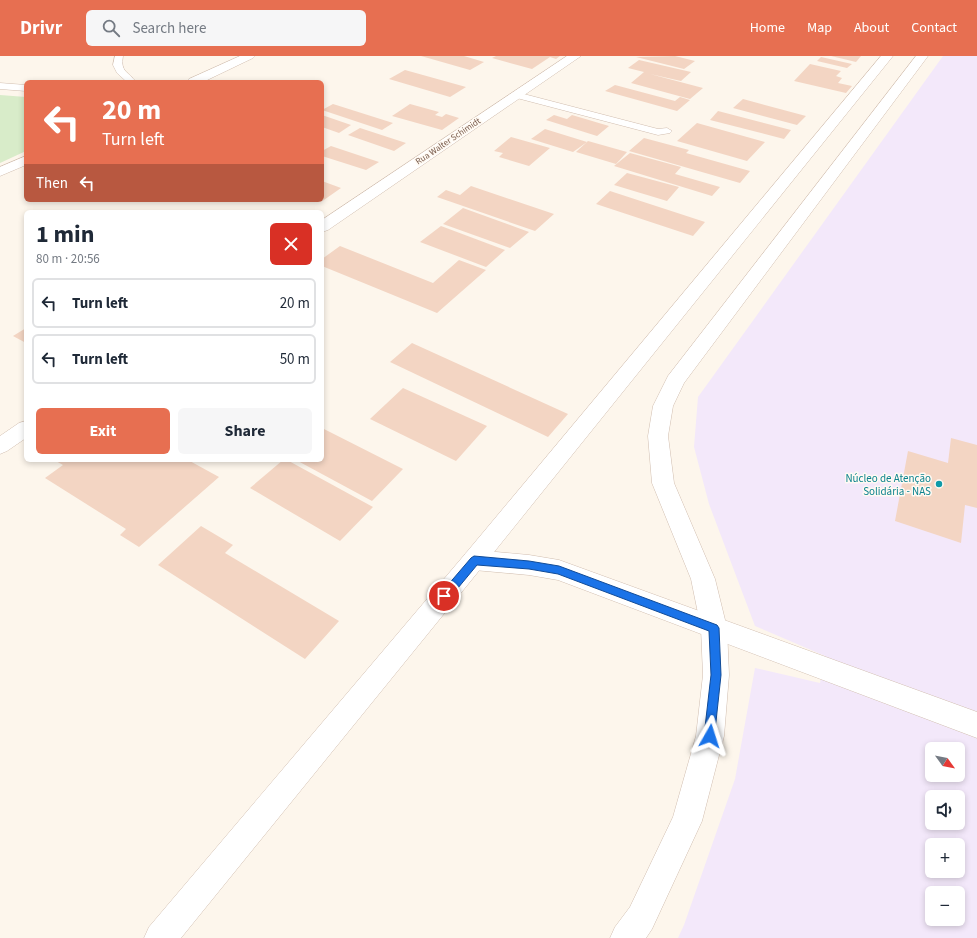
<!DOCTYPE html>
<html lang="en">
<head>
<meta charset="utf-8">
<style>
	body { margin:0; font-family:"Source Sans 3",sans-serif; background:#f6f6f7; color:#1f2937; height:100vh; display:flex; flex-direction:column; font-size:15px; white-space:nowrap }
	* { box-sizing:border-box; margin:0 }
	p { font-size:13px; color:#747a83 }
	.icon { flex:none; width:22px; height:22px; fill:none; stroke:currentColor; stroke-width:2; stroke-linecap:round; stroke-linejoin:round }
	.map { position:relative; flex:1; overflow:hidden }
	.side { position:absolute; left:24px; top:154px; width:300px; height:252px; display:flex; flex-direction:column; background:#fff; border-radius:6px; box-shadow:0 2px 6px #0003 }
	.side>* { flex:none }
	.hud { position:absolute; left:24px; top:24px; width:300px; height:122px; border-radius:6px; box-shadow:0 2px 6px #0003; background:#e76f51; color:#fff; overflow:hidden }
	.needle { width:26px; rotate:123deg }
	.fabs { position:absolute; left:925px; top:686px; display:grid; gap:8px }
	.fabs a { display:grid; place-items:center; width:40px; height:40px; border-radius:6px; background:#fff; box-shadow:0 2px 6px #0003; font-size:20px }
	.pin { position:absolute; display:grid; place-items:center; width:34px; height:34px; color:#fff; margin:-17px; border:2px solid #fff; border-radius:50%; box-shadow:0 1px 4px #0007 }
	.me { position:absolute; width:44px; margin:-22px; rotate:6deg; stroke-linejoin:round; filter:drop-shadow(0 0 3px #0008) }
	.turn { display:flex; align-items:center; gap:14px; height:84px; padding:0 12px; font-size:18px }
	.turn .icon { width:52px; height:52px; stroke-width:2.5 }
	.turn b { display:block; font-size:28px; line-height:34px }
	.then { display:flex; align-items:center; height:38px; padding:0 12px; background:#0003; gap:8px; font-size:15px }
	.round { display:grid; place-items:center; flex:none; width:42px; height:42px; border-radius:6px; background:#f6f6f7 }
	.overview { display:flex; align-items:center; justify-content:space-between; height:68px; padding:0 12px }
	h1 { font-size:24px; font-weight:700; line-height:30px }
	.button { display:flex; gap:8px; margin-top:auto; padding:8px 12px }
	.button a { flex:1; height:46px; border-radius:6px; background:#e76f51; color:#fff; font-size:16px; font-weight:700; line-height:46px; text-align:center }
	.button a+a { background:#f6f6f7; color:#1f2937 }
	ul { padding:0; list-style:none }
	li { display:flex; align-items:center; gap:12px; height:50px; margin:0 8px 6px; padding:0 4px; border:2px solid #e0e1e3; border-radius:6px }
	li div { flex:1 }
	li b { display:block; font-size:15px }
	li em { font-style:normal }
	header { display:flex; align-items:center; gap:24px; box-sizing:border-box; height:56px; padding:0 20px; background:#e76f51; color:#fff }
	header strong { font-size:19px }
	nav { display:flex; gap:22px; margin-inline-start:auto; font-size:14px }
	.search { width:280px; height:36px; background:#f6f6f7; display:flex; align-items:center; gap:10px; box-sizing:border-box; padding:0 14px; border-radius:6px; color:#747a83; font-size:15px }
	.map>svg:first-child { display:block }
	.education { fill:#f3e8fa; fill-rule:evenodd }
	.green { fill:#d8ecc9 }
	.building { fill:#f3d5c3 }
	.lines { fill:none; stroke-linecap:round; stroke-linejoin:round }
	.service-casing { stroke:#d1beb0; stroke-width:1 }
	.minor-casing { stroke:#d1beb0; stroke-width:1 }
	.tertiary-casing { stroke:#d1beb0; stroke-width:1 }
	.service { fill:#fff; fill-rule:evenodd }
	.minor { fill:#fff; fill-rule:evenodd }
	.tertiary { fill:#fff; fill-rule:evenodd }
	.route { fill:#1a73e8; stroke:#114b97 }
	.culture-dot { fill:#0f9aa8; stroke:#fffaf3; stroke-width:1.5 }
	.labels { text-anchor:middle; stroke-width:3; stroke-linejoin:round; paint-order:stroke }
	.far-street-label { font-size:9px; fill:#7a5c4d; stroke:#fffaf3 }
	.culture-label { font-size:11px; fill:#0d838f; stroke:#fffaf3; text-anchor:end }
</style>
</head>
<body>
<header>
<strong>Drivr</strong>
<div class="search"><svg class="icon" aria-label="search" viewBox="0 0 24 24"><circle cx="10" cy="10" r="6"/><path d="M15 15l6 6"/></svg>Search here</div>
<nav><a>Home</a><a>Map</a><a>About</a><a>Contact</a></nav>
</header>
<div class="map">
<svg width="977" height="882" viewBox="0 0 977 882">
	<rect width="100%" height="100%" fill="#fdf6ec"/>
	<!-- education -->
	<path class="education" d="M943,0h34v882h-299l6,-13 51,-146 20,-111 65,15 5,-27 -70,-30 -46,-122 -15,-57 4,-50zM932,693h26v26h-26zM932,741h26v26h-26zM932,789h26v26h-26zM932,837h26v26h-26z"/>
	<!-- green -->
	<path class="green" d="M0,39l26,2v54l-26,12z"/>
	<!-- building -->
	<g class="building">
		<path d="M421,0h43l20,6 -14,8z"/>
		<path d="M496,0h64l-4,3 -6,-2 -18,12 -40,-11z"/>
		<path d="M675,0l20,5 -11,8 -48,-12z"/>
		<path d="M831,0h30l-5,6z"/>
		<path d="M821,1l31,7 -5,4 -30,-7z"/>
		<path d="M639,4l52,12 -10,9 -31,-7 53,14 -13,11 -59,-16 13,-11 -16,-4z"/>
		<path d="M810,8l31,7 -5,5 6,2 -4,5 14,3 -6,7 -52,-12z"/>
		<path d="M405,14l61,17 -16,10 -61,-18z"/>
		<path d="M615,29l60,16 5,-4 10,3 -13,11 -72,-20z"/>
		<path d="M743,43l63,17 -9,9 -64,-17z"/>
		<path d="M333,48l60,19 -11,7 -60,-20z"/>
		<path d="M410,48l29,8 -4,3 7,2 4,-3 13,4 -17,12 -50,-14z"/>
		<path d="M718,55l73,19 -7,9 -74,-19z"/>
		<path d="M322,59l29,10 -12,8 -17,-6z"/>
		<path d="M554,59l13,4 5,-4 37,11 -12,10 -51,-16z"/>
		<path d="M697,67l68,19 -18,19 -70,-20z"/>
		<path d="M360,72l46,15 -12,8 -46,-16z"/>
		<path d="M545,73l42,13 -14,10 -42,-13z"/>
		<path d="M511,81l39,11 -21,18 -30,-9 4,-4 -9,-2z"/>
		<path d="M644,82l45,12 -3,3 64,18 -10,12 -111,-32z"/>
		<path d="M588,85l39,11 -11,12 -40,-12z"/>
		<path d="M331,90l48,16 -13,8 -44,-14v-5z"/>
		<path d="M630,97l51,14 -6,7 45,13 -8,9 -98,-30z"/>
		<path d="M627,117l52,14 -12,14 -53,-16z"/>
		<path d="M322,125l19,7 -20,14 -5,-2h6z"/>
		<path d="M471,130l83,28 -19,17 -98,-34 9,-7 14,5z"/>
		<path d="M610,135l95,31 -12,14 -97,-32z"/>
		<path d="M463,152l66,24 -19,16 -67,-24z"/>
		<path d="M441,170l64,24 -19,17 -66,-25z"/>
		<path d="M340,190l93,37 26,-23 27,10 -49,43 -115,-47v-7z"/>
		<path d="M26,272v15l-13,-7z"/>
		<path d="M412,287l156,71 -20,23 -158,-75z"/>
		<path d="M403,332l84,38 -31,35 -86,-42z"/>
		<path d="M322,372l81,41 -31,32 -76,-41h26z"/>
		<path d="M951,382l26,7v63l-12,-3 -4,38 -66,-22 13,-70 40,12z"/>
		<path d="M54,404h134l31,17 -80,70 -19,-12 6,-6 -81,-51 18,-13z"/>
		<path d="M283,404h4l86,47 -33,34 -90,-53z"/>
		<path d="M201,470l32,19 -8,8 114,68 -34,38 -147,-94z"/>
	</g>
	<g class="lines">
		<!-- service casing -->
		<g class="service-casing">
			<g id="service">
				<path d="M115,0h8c-3,16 5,15 13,26h-9l-10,-9 -4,-8z"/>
				<path d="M0,27l26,2v6l-26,-2z"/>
				<path d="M516,36l142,37 9,-1 5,3 -2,2 -12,2 -145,-38 -2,-2 2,-2z"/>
			</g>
		</g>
		<!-- minor casing -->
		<g class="minor-casing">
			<g id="minor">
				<path d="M240,0h15l-2,2 -50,24h-16l2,-3z"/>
				<path d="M567,0h14l-253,174 -6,2v-12z"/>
				<path d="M26,100v9l-26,11v-9z"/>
				<path d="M26,365v17l-19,13 -7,3v-18l19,-13z"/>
				<path d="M474,494l55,5 30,5 418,152v26l-419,-158 -29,-5 -55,-5 -8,-3 -4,-7 4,-7z"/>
			</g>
		</g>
		<!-- tertiary casing -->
		<g class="tertiary-casing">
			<g id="tertiary">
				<path d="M881,0h12l-411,511 -301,371h-37l5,-11 317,-374z"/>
				<path d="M916,0h12l-244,327 -11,23 -5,30 6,47 41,96 12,49 2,47 -5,61 -22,85 -50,108 -6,9h-36l5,-11 15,-20 43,-90 23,-81 7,-61 -2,-47 -10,-49 -39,-96 -4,-47 5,-30 15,-30z"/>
			</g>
		</g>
		<!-- service -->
		<use href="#service" class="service"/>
		<!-- minor -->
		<use href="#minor" class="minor"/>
		<!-- tertiary -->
		<use href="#tertiary" class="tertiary"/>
	</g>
	<!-- route -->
	<path class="route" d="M474,500l55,5 30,5 158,59 2,3 2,47 -7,65 -4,2 -5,-2 -1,-4 7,-61 -2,-44 -151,-57 -29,-5 -52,-4 -29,35 -4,1 -3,-1 -2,-4 2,-3 30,-35z"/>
	<!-- markers -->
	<circle class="culture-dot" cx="939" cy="428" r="4"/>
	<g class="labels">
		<!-- far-street labels -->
		<g class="far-street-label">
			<text transform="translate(448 85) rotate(-34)" y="3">Rua Walter Schimidt</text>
		</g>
		<!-- culture labels -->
		<g class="culture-label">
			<text x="931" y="426">Núcleo de Atenção<tspan x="931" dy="13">Solidária - NAS</tspan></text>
		</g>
	</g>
</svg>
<div class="fabs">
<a><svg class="needle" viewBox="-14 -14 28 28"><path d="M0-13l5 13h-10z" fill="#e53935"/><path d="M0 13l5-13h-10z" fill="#747a83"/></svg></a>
<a><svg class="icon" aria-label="sound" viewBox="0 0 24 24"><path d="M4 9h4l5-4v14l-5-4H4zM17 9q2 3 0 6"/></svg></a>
<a>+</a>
<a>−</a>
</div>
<div class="pin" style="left:444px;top:540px;background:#d93025"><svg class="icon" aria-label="arrive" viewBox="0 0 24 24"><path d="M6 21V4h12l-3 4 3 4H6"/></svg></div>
<svg class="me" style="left:710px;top:680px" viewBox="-20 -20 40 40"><path d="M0-17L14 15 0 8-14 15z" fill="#1a73e8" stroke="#fff" stroke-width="4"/></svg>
<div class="hud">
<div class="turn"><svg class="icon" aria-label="left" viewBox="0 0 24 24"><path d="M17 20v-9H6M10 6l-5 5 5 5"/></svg><div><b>20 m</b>Turn left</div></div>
<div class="then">Then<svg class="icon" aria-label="left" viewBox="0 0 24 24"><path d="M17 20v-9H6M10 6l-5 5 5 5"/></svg></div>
</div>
<section class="side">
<div class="overview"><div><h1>1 min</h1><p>80 m · 20:56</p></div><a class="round" style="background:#d93025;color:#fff"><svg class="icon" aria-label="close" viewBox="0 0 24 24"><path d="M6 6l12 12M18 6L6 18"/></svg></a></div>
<ul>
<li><svg class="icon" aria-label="left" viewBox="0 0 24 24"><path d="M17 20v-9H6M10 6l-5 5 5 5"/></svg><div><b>Turn left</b></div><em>20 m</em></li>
<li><svg class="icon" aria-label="left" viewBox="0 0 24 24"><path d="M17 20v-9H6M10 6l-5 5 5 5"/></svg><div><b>Turn left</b></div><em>50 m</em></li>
</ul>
<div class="button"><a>Exit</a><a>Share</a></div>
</section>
</div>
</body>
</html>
